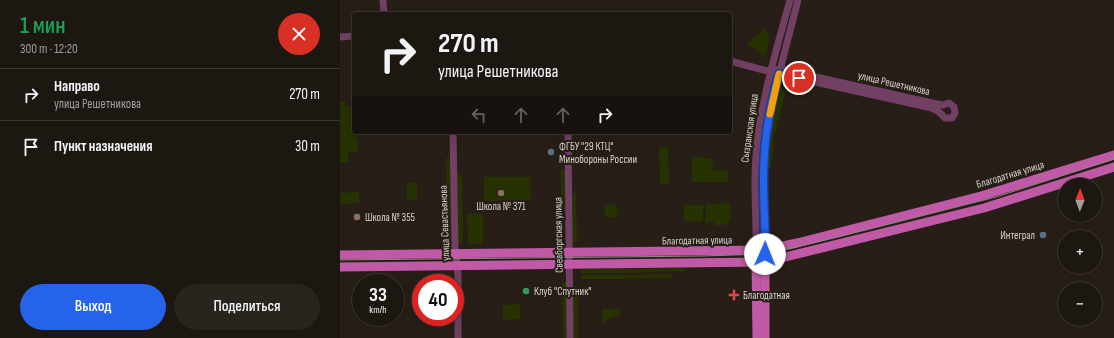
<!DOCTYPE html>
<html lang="ru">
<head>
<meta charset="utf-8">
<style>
	body { margin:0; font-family:"Sofia Sans Condensed",sans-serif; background:#2a241f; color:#f1f3f6; height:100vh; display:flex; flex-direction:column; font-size:15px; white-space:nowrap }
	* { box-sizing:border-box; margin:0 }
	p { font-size:13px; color:#a09f9f }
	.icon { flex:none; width:22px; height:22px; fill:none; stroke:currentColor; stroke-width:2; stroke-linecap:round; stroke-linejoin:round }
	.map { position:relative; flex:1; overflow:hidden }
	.details { display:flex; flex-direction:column; background:#1d1711; width:340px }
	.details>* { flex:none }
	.top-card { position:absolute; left:12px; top:12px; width:380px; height:122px; border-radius:4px; box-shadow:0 4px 16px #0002,0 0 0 1px #3b3631; background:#1d1711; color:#f1f3f6; overflow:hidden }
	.needle { width:26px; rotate:1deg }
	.tools { position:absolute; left:718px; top:178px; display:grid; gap:8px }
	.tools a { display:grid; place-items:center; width:44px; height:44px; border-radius:50%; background:#1d1711; box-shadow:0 4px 16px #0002,0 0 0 1px #3b3631; font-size:20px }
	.speed { position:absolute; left:12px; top:274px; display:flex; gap:8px; font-size:20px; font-weight:700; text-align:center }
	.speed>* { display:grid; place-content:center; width:52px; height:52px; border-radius:50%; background:#1d1711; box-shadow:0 4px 16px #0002,0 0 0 1px #3b3631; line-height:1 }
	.speed small { font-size:10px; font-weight:400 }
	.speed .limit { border:6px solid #d22; background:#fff; color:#111 }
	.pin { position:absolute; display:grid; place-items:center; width:34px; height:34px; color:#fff; margin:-17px; border:2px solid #fff; border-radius:50%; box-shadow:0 1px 4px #0007 }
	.me { position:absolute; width:44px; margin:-22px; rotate:1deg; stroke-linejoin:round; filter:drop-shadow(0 0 3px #0008) }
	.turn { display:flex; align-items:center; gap:14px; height:84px; padding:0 20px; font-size:18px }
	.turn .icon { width:52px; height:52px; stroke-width:2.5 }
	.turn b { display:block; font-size:28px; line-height:34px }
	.lanes { display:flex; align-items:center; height:38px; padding:0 20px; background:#0003; justify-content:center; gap:20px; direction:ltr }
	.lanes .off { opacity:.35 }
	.round { display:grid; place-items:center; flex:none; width:42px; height:42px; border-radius:21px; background:#2a241f }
	.summary { display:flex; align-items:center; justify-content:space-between; height:68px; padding:0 20px }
	h1 { font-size:24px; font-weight:600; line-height:30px; color:#1e9e55 }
	.primary-button { display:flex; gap:8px; margin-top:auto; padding:8px 20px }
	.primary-button a { flex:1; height:46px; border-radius:24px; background:#2563eb; color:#fff; font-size:16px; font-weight:600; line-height:46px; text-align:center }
	.primary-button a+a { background:#2a241f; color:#f1f3f6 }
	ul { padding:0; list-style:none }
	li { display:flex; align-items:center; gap:12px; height:52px; padding:0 20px; border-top:1px solid #3b3631 }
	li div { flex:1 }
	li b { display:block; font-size:15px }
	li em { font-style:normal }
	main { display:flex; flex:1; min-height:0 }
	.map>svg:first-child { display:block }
	.green { fill:#263200 }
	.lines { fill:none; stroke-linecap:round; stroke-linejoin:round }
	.minor { stroke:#714063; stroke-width:7 }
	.major { stroke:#c15aa6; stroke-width:9 }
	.tram { stroke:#918b84; stroke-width:1 }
	.route-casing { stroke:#184099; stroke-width:10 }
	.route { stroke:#2563eb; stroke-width:7 }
	.slow { stroke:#f59e0b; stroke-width:7 }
	.service-dot { fill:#5c6f8a; stroke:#271f17; stroke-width:1.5 }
	.education-dot { fill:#8d6e63; stroke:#271f17; stroke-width:1.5 }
	.leisure-dot { fill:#2e9e5b; stroke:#271f17; stroke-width:1.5 }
	.health-dot { fill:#e0444e; stroke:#271f17; stroke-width:1.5 }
	.labels { text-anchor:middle; stroke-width:4; stroke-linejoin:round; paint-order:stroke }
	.street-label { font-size:11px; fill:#d6d0cb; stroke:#271f17 }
	.poi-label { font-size:11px; fill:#d6d0cb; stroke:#271f17; text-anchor:start }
</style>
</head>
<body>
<main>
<section class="details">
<div class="summary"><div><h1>1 мин</h1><p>300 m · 12:20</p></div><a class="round" style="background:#d93025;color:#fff"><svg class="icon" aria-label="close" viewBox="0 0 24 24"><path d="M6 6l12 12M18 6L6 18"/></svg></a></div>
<ul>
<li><svg class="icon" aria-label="right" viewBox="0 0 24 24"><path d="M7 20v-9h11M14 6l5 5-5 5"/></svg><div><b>Направо</b><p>улица Решетникова</p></div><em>270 m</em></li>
<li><svg class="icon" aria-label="arrive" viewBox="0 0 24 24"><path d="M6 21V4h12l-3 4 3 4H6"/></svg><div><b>Пункт назначения</b></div><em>30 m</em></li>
</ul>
<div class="primary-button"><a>Выход</a><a>Поделиться</a></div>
</section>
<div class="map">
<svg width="774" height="338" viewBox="0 0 774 338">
	<rect width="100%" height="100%" fill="#271f17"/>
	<!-- green -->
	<g class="green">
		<path d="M425,29c7,10 2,20 -1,30l-7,-9 -10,-5 4,-5z"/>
		<path d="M440,85l5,10 -11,43 -3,31h-4l4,-35z"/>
		<path d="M0,102h6l1,4h7v26h2v7h2v13h-10l1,10h-9z"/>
		<path d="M319,147h9l1,37h-9z"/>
		<path d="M359,157l12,2 2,3v8l15,1 1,11h-37v-24z"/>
		<path d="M106,158h4l1,88h-4z"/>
		<rect x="221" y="170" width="4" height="40"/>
		<path d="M117,172l5,4 1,64h-1v4h-4z"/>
		<path d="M144,177h46l1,23 -47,1z"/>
		<path d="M67,183h10v17l-10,1z"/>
		<path d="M19,192v11l-19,1v-11z"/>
		<path d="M233,193h3l1,49h-5v-48z"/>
		<path d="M390,203c0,17 4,22 -15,23l-1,-4h-6v4h-1l-2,-6 1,-16z"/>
		<circle cx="271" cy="211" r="7"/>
		<rect x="344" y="205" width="19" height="16"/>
		<path d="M127,214h16v30l-15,1z"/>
		<path d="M286,268v5h-45v-4z"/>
		<path d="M345,268l1,3 -59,2v-4z"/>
		<path d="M332,274v4h-45v-3z"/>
		<rect x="241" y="275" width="45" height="4"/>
		<path d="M222,282h4l1,56h-4z"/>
		<path d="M238,287v51h-5v-50z"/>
		<path d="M180,304v15l-17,1v-15z"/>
		<path d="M262,309h18l-1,8h-6l-11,6z"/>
	</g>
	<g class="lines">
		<!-- minor -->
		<g class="minor">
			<path d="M43,0l1,14"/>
			<path d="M0,37l14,-1"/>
			<path d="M390,61l49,13 153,34 6,3 7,7h7l3,-5 -1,-6 -5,-4 -6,2 -11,-2 -152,-34 -9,2"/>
			<path d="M113,132l2,115 3,28v63"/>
			<path d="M228,132l2,206"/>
			<path d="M416,251c1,-32 -3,-64 0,-95 4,-53 20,-105 34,-156"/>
			<path d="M425,262v-50l-2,-42 2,-22 12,-66 21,-82"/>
		</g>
		<!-- major -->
		<g class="major">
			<path d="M0,255l425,-5 32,-7 184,-47 133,-41"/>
			<path d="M416,258l1,80"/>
			<path d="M425,262v76"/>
			<path d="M0,267l425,-5 219,-54 130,-41"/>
		</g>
		<!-- tram -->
		<path class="tram" d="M0,260l362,-4 65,-2 71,-17 158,-40 118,-38"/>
	</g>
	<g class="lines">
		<!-- route casing -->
		<g class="route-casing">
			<path id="route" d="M425,254c1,-30 -3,-61 -1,-92 1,-30 7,-60 15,-88l20,4"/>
		</g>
		<!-- route -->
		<use href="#route" class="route"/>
		<!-- slow -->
		<path class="slow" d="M430,114l9,-40"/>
	</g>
	<!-- markers -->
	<g class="service-dot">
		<circle cx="211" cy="152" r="4"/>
		<circle cx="703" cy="235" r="4"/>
	</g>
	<g class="education-dot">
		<circle cx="161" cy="193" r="4"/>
		<circle cx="17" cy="217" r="4"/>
	</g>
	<circle class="leisure-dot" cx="186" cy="291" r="4"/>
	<path class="health-dot" d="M392 289h4v4h4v4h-4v4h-4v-4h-4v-4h4z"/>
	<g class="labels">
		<!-- street labels -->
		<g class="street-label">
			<text transform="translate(554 83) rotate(13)" y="4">улица Решетникова</text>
			<text transform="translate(409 128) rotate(-82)" y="4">Сызранская улица</text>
			<text transform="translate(670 174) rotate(-17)" y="4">Благодатная улица</text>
			<text transform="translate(104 223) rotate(-92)" y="4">улица Севастьянова</text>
			<text transform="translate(218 235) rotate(-91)" y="4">Свеаборгская улица</text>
			<text transform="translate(357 240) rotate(-1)" y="4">Благодатная улица</text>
		</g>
		<!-- poi labels -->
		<g class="poi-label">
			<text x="219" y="150">ФГБУ "29 КТЦ"<tspan x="219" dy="13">Минобороны России</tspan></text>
			<text x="161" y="210" text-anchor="middle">Школа № 371</text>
			<text x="25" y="221">Школа № 355</text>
			<text x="695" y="239" text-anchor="end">Интеграл</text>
			<text x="194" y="295">Клуб "Спутник"</text>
			<text x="403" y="299">Благодатная</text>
		</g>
	</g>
</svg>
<div class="tools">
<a><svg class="needle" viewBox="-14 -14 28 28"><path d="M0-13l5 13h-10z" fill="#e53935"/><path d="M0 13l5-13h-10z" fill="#a09f9f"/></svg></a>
<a>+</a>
<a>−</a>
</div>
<div class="speed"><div>33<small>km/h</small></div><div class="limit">40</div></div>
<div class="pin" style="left:459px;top:78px;background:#d93025"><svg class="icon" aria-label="arrive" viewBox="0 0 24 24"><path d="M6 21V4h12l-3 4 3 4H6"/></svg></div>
<svg class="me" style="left:425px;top:254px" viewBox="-20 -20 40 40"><circle r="19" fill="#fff"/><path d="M0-13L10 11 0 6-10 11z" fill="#2563eb"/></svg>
<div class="top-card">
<div class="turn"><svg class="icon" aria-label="right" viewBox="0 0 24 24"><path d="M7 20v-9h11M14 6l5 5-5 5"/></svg><div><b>270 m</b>улица Решетникова</div></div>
<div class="lanes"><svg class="icon off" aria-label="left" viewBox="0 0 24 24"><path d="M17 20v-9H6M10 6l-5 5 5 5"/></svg><svg class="icon off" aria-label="ahead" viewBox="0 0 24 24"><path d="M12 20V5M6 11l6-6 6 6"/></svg><svg class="icon off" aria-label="ahead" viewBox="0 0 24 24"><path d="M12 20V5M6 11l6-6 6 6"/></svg><svg class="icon" aria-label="right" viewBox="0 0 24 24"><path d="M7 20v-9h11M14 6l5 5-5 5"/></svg></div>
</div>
</div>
</main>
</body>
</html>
